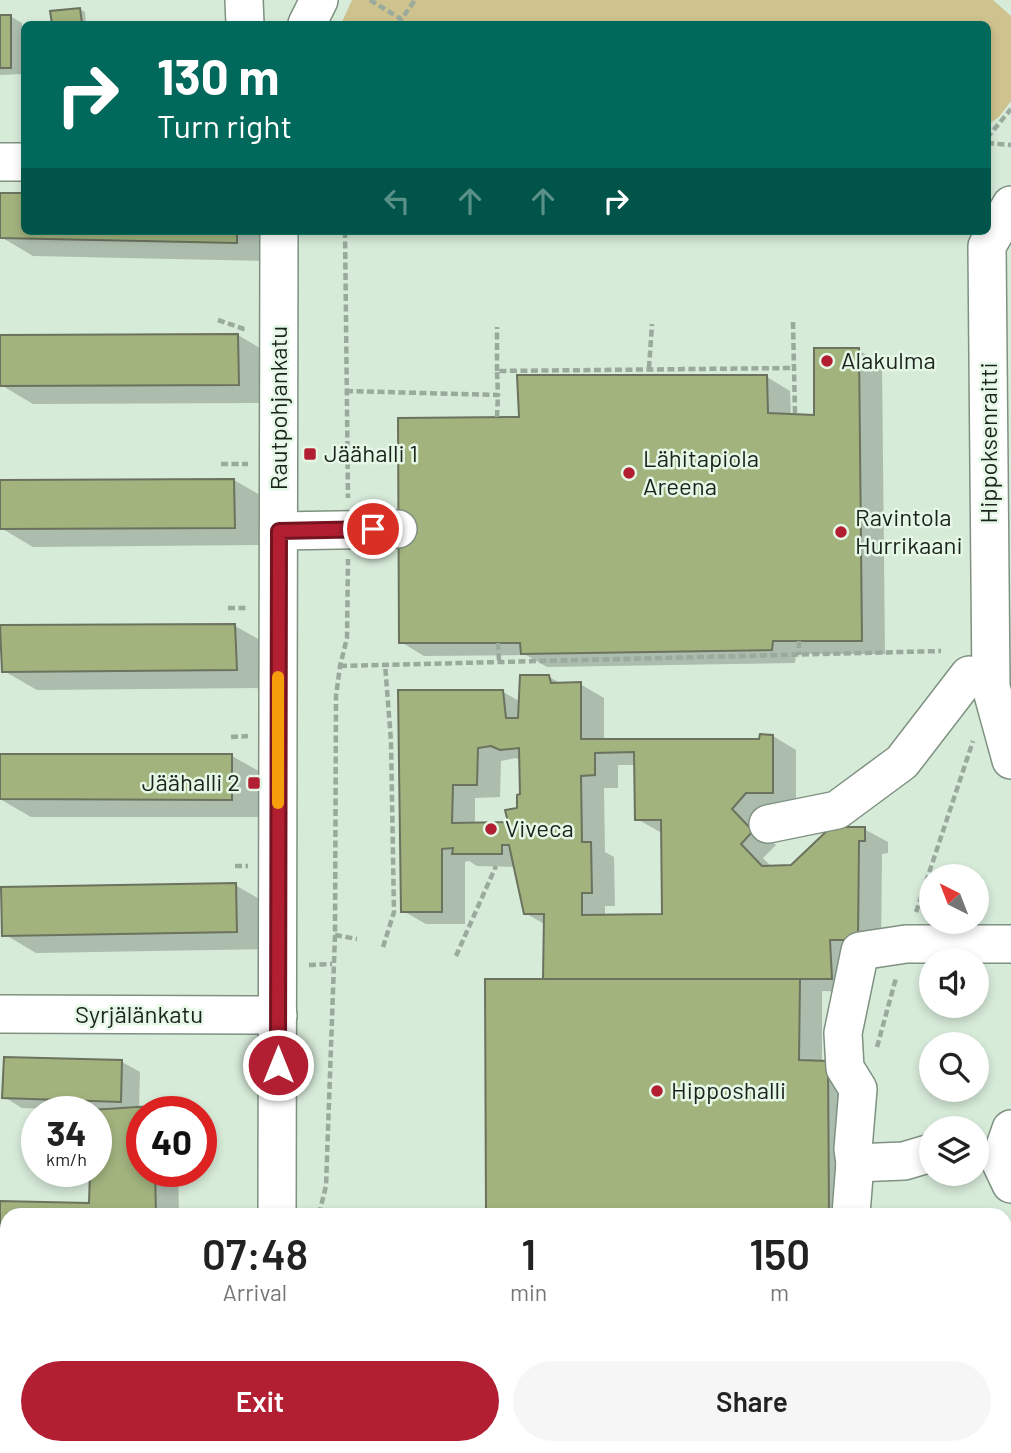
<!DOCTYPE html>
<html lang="en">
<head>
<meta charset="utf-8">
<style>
	body { margin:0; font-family:Barlow,sans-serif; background:#f6f6f6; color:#222; height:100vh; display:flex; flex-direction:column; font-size:26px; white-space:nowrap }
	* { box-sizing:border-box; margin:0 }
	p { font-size:23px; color:#767676 }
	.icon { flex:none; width:38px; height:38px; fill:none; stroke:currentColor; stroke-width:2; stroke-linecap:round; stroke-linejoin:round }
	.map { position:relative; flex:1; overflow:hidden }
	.sheet { position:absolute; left:0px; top:1208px; width:1012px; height:247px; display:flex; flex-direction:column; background:#fff; border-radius:21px 21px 0 0; box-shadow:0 4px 10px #0003 }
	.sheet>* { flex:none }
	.guide { position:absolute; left:21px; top:21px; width:970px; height:214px; border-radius:10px; box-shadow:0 4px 10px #0003; background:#00695c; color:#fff; overflow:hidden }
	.needle { width:46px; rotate:318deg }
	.tools { position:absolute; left:919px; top:864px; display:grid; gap:14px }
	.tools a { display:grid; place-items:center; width:70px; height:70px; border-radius:50%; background:#fff; box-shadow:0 4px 10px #0003; font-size:35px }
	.speed { position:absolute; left:21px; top:1096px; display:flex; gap:14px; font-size:35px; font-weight:700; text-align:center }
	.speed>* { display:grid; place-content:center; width:91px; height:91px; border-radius:50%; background:#fff; box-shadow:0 4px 10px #0003; line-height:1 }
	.speed small { font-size:18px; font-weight:400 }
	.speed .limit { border:10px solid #d22; background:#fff; color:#111 }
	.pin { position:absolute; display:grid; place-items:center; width:60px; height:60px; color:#fff; margin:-30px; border:4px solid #fff; border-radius:50%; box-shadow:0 2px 7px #0007 }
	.me { position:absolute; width:77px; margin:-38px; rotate:0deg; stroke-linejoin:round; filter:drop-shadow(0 0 5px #0008) }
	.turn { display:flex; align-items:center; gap:24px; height:147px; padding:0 21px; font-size:32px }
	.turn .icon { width:91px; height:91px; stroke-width:2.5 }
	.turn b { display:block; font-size:49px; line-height:60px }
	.lanes { display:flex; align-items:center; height:66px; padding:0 21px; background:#0003; justify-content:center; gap:35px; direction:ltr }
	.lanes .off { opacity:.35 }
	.eta { display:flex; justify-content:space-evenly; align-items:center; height:119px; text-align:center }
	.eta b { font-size:42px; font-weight:600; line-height:49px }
	.cta { display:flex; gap:14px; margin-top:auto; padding:14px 21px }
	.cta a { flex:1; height:80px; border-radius:42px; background:#b21f32; color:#fff; font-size:28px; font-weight:600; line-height:80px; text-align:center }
	.cta a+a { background:#f6f6f6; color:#222 }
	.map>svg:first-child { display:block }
	.green { fill:#cec28e }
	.shadow { fill:#0003; fill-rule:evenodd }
	.building { fill:#a2b37e; stroke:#6b725e; stroke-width:2; fill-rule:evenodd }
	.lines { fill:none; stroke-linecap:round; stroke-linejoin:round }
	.minor-casing { stroke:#7f9181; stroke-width:40 }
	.path { stroke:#9aaa9c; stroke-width:4.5; stroke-dasharray:7 3.5; stroke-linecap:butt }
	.minor { stroke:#fff; stroke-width:37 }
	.route-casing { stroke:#741420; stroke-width:18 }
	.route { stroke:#b21f32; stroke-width:12 }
	.slow { stroke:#f59e0b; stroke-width:12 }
	.poi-dot { fill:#b21f32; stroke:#e5f8e6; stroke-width:2.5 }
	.labels { text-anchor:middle; stroke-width:5; stroke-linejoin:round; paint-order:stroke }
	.poi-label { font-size:24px; fill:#1c231d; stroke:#e5f8e6; text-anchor:start }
	.street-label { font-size:24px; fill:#1c231d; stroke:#e5f8e6 }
</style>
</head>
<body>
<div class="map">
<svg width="1011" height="1453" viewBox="0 0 1011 1453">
	<rect width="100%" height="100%" fill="#d7ebd9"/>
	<!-- green -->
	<path class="green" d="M352,0h641l18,16v85l-12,16 -12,8v-101h-646z"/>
	<!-- shadow -->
	<g class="shadow">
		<path d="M79,9l6,3 1,12h-32l-2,-11z"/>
		<path d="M10,16l12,7 1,51 -23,1v-58z"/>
		<path d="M2,195h22v36h246l-1,30 -236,-5 -32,-19z"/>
		<path d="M238,335l32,19 1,49 -238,1 -32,-19z"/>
		<path d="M858,350l24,14 3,290h-89l-1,9 -248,4 -21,-12 -102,1 -23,-14 119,-223 247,-42 23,14 1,25 25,1z"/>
		<path d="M234,480l33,19v46l-234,2 -32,-19z"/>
		<path d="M235,626l32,18 2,44 -232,2 -33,-19z"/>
		<path d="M549,677l13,7h18l24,14v43h157l12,-5 23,14v55l-42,19 22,21 -13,13 9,9h20l72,-38 24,13v11l-6,1 -1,98 -26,40 -33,-1v71l29,14 1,138h-364l-1,-233h58l1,-56 -21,-12 -10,-46 -38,-1 -8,-5 -4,1v62h-39l-23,-13 -3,-220 103,1 18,10zM516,758l5,3 1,34 -3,15 -9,14 -35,1v-27l25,-1 1,-36zM618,765h18l1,54 23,13h3l1,84 -59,1v-11h10l-1,-49 -9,-5 -1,-64h14z"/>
		<path d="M0,755l232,1 32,18v43h-233l-31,-18z"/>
		<path d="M235,885l33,19 1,45 -233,4 -32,-19z"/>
		<path d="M122,1062l18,10 -1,37 14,-1 5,3h-16v60h36l1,43h-172v233h177l1,6h-185v-250l91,1v-33h5v-60h-4v-1l-70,-2 -18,-11z"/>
		<rect x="432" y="1447" width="19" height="6"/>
		<rect x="481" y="1447" width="371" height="6"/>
	</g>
	<!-- building -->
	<g class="building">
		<path d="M80,8l2,16h-30l-2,-13z"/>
		<rect x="0" y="15" width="11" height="53"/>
		<path d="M0,193h24v38h213v12l-237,-5z"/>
		<path d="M238,334l1,51 -239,1v-51z"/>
		<path d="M814,348h45l3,293h-89l-1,9 -251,4 -1,-11h-121l-1,-225 121,-1 -2,-42h250l1,38 46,2z"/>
		<path d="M234,479l1,49 -235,1v-49z"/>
		<path d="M235,624l2,46 -235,2 -2,-47z"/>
		<path d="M520,675h29l2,8 30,-1v57h178l1,-5 13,1v58h-27l-14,16 21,22 -12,13 21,22 29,-1 40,-38h34v14h-6l-1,99h-28l2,39h-289l1,-65h-20l-15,-69h-7v9h-50l1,-6 -11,1v63h-41l-3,-222h105l3,28h12zM491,746l9,4 19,-2 1,46 -3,1v13l-12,2 3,12 -56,1 1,-38h24l1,-37zM634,752l1,68h26l1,94 -80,1v-22h10l-1,-51h-9l-1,-66 14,-1v-22z"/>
		<path d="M0,754h232v46l-232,-1z"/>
		<path d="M236,883l1,49 -235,4 -1,-49z"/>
		<path d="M485,979h315l-1,81 29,1 1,153h-343z"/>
		<path d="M4,1057l118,3 -1,42 -119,-4z"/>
		<path d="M153,1106l1,5h-12v60h13l1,43h-149v233h155v6h-162v-252l89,2 1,-32h6v-60l-6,-1z"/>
		<rect x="430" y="1447" width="16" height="6"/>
		<rect x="479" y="1447" width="350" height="6"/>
	</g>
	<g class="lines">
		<!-- minor casing -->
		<g class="minor-casing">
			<g id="minor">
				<path d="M244,0l1,24"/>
				<path d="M307,24l12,-24"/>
				<path d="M0,162h24"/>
				<path d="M1011,205l-24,41 4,441 20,73"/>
				<path d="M279,531l119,-2"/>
				<path d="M768,824l69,-14 65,-48 67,-87"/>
				<path d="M0,1014l278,1"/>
				<path d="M1011,1129l-11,32 11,23"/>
				<path d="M931,1153l-27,8 -49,2 -2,-14 5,-60 -13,-21 -2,-35 17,-82 46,-7h105"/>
				<path d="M277,1214l2,-983"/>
				<path d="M851,1214l4,-51"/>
				<path d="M284,1447l2,6"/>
				<path d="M317,1447l2,6"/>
				<path d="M859,1453v-6"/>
			</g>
		</g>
		<!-- path -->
		<g class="path">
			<path d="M370,0l31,19"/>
			<path d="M398,24l17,-24"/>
			<path d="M987,138l24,-29"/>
			<path d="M987,143l24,2"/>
			<path d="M345,231l3,267"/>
			<path d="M218,320l26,9h3"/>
			<path d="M793,322l2,92"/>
			<path d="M649,368l3,-44"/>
			<path d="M497,371v-44"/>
			<path d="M346,391l152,4 -1,-24 297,-3"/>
			<path d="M497,417l1,-22"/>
			<path d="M221,464h27"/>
			<path d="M228,608h20"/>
			<path d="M799,641v14"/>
			<path d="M498,643l1,18"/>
			<path d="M340,666l601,-15"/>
			<path d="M231,737l17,-1"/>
			<path d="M235,866h13"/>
			<path d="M916,912l57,-171"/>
			<path d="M335,935l22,4"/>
			<path d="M383,947l11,-35 -3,-171 -6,-77"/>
			<path d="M456,956l40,-90"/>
			<path d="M309,965l23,-1"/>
			<path d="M877,1047l19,-69"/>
			<path d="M319,1214l7,-28 9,-251 1,-239 4,-30 7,-28 1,-79"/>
			<path d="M409,1447l2,6"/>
			<path d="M458,1447v6"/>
		</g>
		<!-- minor -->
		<use href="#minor" class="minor"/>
	</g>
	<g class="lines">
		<!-- route casing -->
		<g class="route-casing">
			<path id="route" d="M278,1065l1,-534 94,-2"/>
		</g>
		<!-- route -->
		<use href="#route" class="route"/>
		<!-- slow -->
		<path class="slow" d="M278,803v-126"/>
	</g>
	<!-- markers -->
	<g class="poi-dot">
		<circle cx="827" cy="361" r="7"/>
		<rect x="303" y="447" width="14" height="14" rx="3.5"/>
		<circle cx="629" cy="473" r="7"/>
		<circle cx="841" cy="532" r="7"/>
		<rect x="247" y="776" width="14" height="14" rx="3.5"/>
		<circle cx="491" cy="829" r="7"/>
		<circle cx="657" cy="1091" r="7"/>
	</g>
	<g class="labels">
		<!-- poi labels -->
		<g class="poi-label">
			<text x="841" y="369">Alakulma</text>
			<text x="324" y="462">Jäähalli 1</text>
			<text x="643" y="467">Lähitapiola<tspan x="643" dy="28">Areena</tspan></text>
			<text x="855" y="526">Ravintola<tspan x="855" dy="28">Hurrikaani</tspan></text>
			<text x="240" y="791" text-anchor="end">Jäähalli 2</text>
			<text x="505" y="837">Viveca</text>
			<text x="671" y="1099">Hipposhalli</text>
		</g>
		<!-- street labels -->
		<g class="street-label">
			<text transform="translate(279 408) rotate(-90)" y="8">Rautpohjankatu</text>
			<text transform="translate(989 443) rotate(-90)" y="8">Hippoksenraitti</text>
			<text x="139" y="1023">Syrjälänkatu</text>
		</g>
	</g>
</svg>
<div class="tools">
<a><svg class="needle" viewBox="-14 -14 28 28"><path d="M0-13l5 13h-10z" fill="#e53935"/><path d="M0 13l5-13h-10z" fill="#767676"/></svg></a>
<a><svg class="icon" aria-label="sound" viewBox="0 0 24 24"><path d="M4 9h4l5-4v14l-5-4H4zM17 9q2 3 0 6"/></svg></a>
<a><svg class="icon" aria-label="search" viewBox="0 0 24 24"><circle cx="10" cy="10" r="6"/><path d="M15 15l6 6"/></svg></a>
<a><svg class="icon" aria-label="layers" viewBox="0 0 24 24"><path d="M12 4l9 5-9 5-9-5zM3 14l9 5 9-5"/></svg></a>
</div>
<div class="speed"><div>34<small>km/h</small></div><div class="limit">40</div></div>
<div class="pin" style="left:373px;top:529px;background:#d93025"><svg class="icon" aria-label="arrive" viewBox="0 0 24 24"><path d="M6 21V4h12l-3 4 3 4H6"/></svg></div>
<svg class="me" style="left:278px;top:1065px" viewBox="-20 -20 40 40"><circle r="17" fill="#b21f32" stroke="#fff" stroke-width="3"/><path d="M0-11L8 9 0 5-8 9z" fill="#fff"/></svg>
<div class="guide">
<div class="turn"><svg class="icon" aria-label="right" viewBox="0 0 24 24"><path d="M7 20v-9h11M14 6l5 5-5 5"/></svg><div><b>130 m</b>Turn right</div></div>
<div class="lanes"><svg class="icon off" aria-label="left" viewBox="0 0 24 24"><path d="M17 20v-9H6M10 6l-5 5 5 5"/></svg><svg class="icon off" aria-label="ahead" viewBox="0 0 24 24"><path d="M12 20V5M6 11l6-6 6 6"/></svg><svg class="icon off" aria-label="ahead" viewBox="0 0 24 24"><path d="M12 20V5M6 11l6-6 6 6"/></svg><svg class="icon" aria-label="right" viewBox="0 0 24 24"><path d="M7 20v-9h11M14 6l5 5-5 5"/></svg></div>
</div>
<section class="sheet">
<div class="eta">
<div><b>07:48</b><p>Arrival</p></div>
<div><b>1</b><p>min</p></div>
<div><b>150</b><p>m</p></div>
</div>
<div class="cta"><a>Exit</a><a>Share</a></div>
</section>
</div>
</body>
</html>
